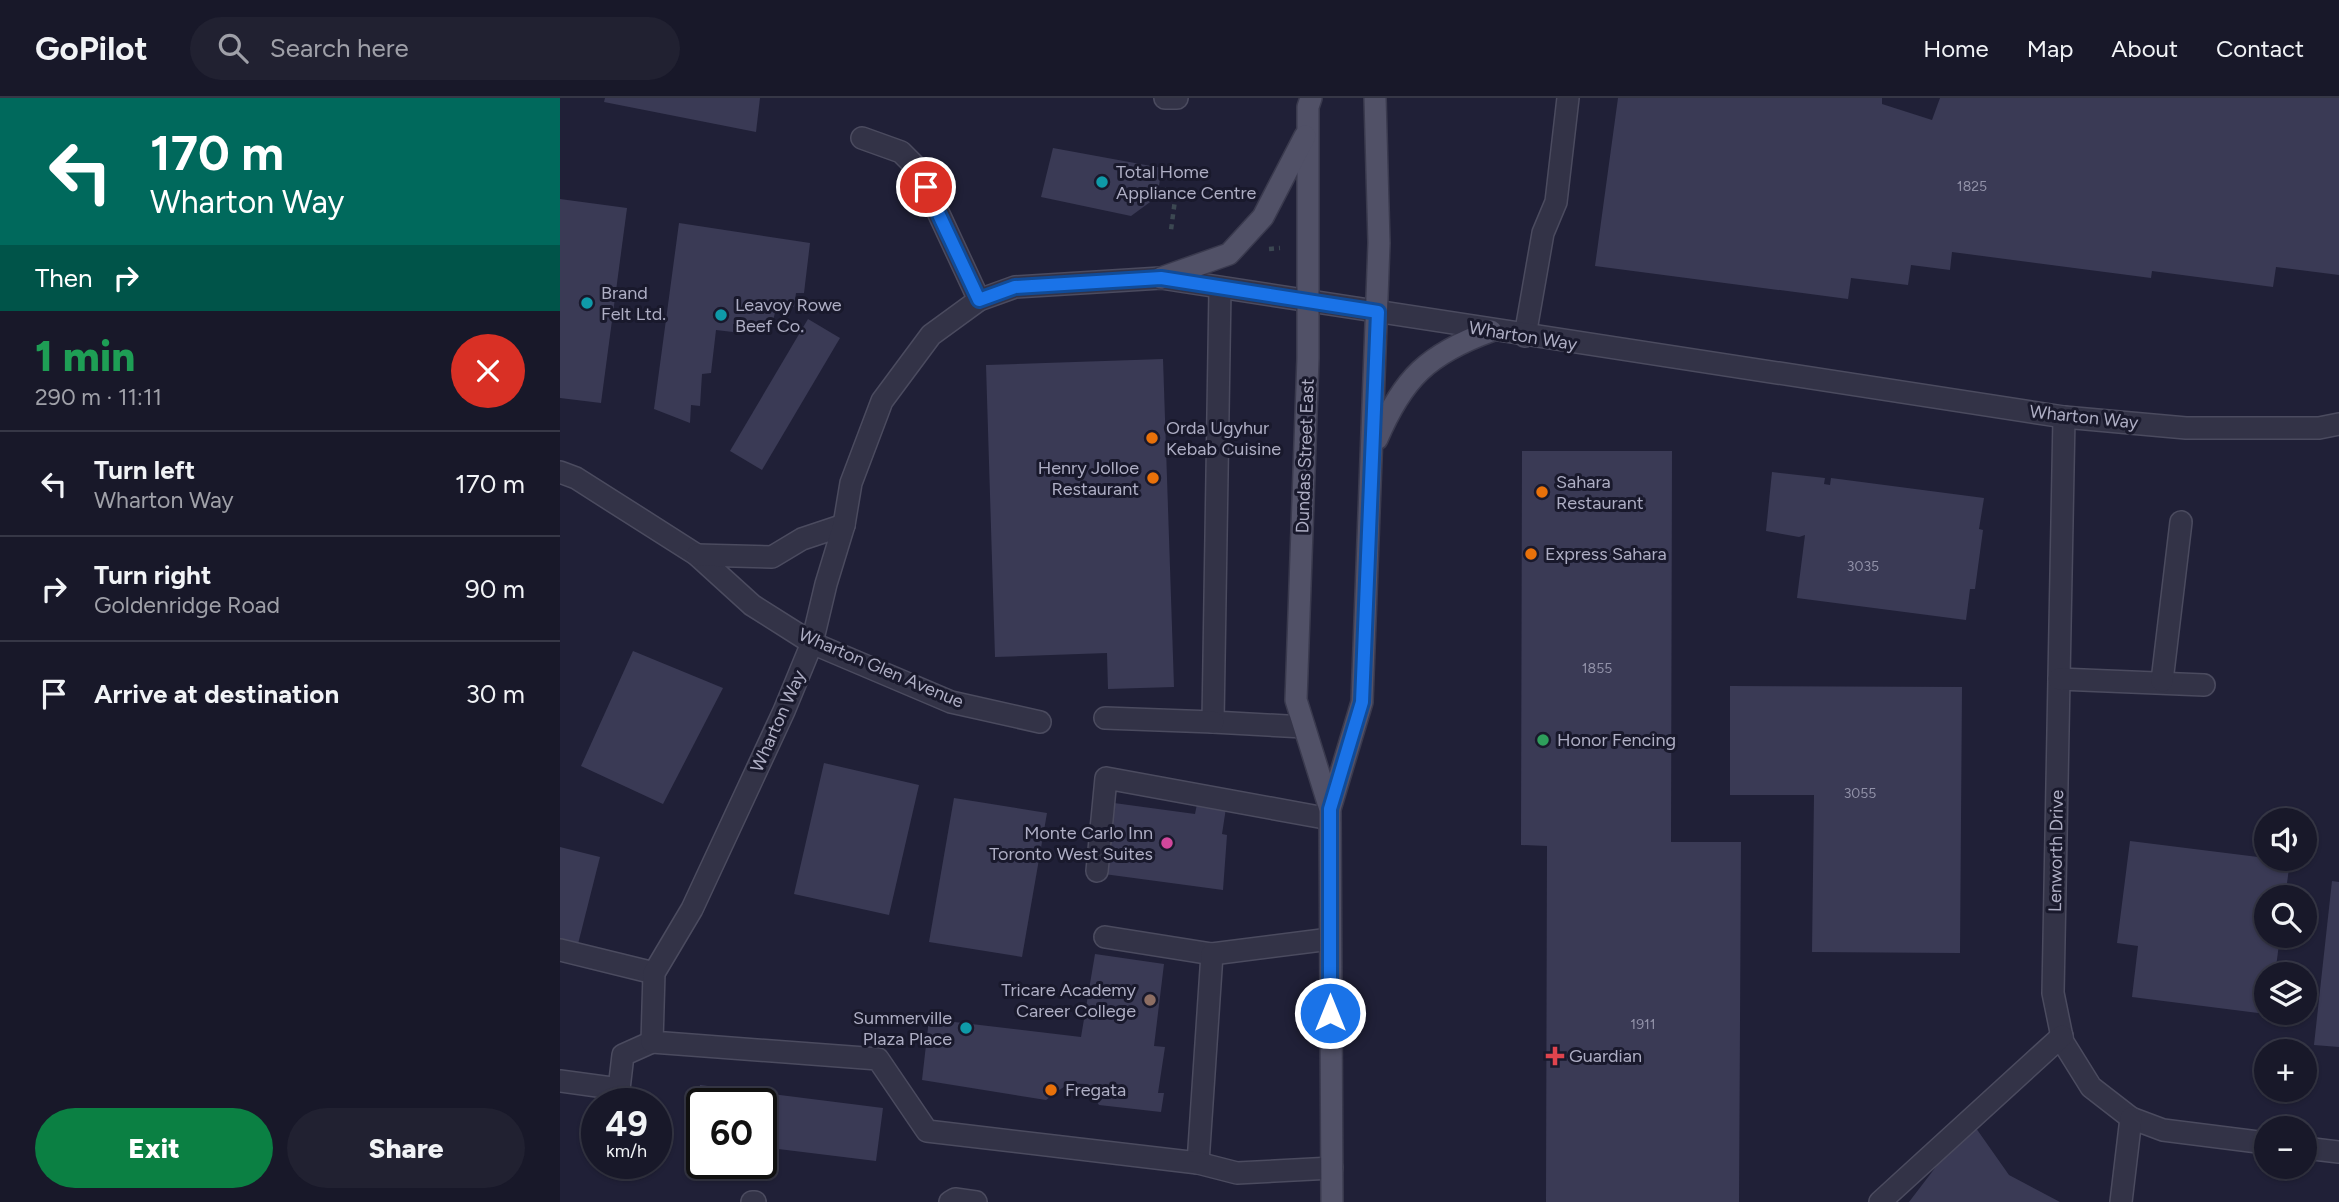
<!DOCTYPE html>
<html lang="en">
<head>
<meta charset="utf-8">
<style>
	body { margin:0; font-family:Figtree,sans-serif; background:#212131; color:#f1f3f6; height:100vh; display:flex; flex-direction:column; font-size:26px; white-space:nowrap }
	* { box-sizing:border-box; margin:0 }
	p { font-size:23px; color:#9fa0a8 }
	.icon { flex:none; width:38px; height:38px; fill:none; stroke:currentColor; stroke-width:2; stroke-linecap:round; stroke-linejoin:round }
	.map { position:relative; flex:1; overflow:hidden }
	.side { display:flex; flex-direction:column; background:#181829; width:560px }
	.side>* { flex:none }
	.top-card { background:#00695c; color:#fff; overflow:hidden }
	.controls { position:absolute; left:1694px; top:710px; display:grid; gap:14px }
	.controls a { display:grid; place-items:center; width:63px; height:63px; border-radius:50%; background:#181829; box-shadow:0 2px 5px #0004,0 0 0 2px #363746; font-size:35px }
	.speed { position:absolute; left:21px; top:990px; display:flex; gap:14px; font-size:35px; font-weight:700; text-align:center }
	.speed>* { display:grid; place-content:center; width:91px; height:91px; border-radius:50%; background:#181829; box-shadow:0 2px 5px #0004,0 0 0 2px #363746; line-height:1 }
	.speed small { font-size:18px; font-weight:400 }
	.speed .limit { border:4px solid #111; border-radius:10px; background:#fff; color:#111 }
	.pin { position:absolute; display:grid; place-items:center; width:60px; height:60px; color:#fff; margin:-30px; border:4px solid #fff; border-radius:50%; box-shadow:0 2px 7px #0007 }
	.me { position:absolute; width:77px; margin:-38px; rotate:0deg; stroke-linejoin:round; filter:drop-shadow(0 0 5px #0008) }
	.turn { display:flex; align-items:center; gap:24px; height:147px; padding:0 35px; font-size:32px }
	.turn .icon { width:91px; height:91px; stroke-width:2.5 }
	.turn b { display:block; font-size:49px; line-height:60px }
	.then { display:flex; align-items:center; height:66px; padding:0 35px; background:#0003; gap:14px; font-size:26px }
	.round { display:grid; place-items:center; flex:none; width:74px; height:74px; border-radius:37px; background:#212131 }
	.head { display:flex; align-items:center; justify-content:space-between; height:119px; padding:0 35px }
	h1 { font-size:42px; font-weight:800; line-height:52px; color:#1e9e55 }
	.cta { display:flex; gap:14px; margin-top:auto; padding:14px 35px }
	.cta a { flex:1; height:80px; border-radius:42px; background:#0b8043; color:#fff; font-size:28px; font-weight:800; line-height:80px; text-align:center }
	.cta a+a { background:#212131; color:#f1f3f6 }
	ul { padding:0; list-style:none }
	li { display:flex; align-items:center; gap:21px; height:105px; padding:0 35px; border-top:2px solid #363746 }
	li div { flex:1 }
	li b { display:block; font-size:26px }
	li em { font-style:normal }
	header { display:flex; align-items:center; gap:42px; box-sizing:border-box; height:98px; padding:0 35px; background:#181829; border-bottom:2px solid #363746 }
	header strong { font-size:33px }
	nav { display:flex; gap:38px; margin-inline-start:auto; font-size:24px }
	.search { width:490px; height:63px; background:#212131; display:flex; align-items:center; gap:18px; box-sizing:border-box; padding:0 24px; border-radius:38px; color:#9fa0a8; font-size:26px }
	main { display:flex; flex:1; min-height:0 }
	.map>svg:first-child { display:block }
	.building { fill:#3a3a55 }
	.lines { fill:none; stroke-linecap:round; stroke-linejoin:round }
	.minor-casing { stroke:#4b4b5f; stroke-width:24 }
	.major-casing { stroke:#3a3a4e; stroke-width:24 }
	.path { stroke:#3c4852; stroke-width:4.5; stroke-dasharray:5 5; stroke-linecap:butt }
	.minor { stroke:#333347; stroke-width:21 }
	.major { stroke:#515167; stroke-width:21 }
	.route-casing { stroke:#114b97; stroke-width:18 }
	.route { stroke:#1a73e8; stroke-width:12 }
	.culture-dot { fill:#0f9aa8; stroke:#19192c; stroke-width:2.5 }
	.food-dot { fill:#e8710a; stroke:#19192c; stroke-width:2.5 }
	.leisure-dot { fill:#2e9e5b; stroke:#19192c; stroke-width:2.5 }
	.hotel-dot { fill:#d1479c; stroke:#19192c; stroke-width:2.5 }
	.education-dot { fill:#8d6e63; stroke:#19192c; stroke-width:2.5 }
	.health-dot { fill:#e0444e; stroke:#19192c; stroke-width:2.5 }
	.labels { text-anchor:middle; stroke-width:6; stroke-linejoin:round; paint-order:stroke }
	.number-label { font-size:14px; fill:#9191a8 }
	.poi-label { font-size:18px; fill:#aeaec4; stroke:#19192c; text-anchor:start }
	.street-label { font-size:18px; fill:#aeaec4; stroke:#19192c }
</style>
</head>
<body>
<header>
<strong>GoPilot</strong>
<div class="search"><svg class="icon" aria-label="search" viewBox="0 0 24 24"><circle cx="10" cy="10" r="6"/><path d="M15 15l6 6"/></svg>Search here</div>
<nav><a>Home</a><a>Map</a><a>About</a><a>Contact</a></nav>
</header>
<main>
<section class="side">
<div class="top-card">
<div class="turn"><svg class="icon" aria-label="left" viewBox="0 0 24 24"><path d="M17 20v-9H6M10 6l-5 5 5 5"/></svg><div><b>170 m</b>Wharton Way</div></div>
<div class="then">Then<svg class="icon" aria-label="right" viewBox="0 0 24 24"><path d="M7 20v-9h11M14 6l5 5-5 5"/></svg></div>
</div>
<div class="head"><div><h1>1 min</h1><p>290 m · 11:11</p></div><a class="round" style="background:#d93025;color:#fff"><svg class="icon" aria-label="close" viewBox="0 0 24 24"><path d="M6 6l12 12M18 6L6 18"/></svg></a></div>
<ul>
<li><svg class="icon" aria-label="left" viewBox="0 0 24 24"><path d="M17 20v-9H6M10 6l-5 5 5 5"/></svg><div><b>Turn left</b><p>Wharton Way</p></div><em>170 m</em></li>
<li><svg class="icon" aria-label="right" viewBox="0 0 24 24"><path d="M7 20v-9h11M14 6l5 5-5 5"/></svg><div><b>Turn right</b><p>Goldenridge Road</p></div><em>90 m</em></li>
<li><svg class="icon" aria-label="arrive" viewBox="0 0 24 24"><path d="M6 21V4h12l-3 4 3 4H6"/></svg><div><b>Arrive at destination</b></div><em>30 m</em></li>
</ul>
<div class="cta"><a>Exit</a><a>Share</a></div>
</section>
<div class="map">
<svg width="1779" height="1104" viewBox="0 0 1779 1104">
	<rect width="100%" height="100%" fill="#202037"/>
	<!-- building -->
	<g class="building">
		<path d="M45,0h155l-4,34 -152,-30z"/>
		<path d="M1058,0h264v6l50,16 8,-22h399v177l-63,-8 -3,20 -121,-16 -1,7 -199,-26 -2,18 -39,-5 -3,20 -57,-7 -3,21 -253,-33z"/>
		<path d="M493,50l109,20 -5,29 -26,19 -90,-19z"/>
		<path d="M0,101l67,9 -26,195 -41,-5z"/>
		<path d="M119,125l131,20 -6,50h-8l-2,14 -17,-2 -6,23 -38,-4v8l-17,-2 -5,43 -9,1 -2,32 -9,-1 -1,18 -36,-14z"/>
		<path d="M248,221l32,19 -78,132 -32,-19z"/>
		<path d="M603,261l11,328 -66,2 -1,-36 -112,4 -9,-292z"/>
		<path d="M962,353h150l-1,391h70l-2,360h-193l1,-356 -26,-1z"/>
		<path d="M1212,374l53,6 -1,6 6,1 1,-7 153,20 -5,31 4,1 -8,59h-5l-4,31 -169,-22 8,-63 -6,2 -33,-6z"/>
		<path d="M73,553l90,37 -60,116 -82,-38z"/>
		<path d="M1170,588l232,1 -2,266 -148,-1 2,-157h-84z"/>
		<path d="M264,665l95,22 -30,130 -95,-21z"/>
		<path d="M394,700l93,15 -25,144 -93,-15z"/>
		<path d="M554,705l81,11 2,-10 29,4 -4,26 5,1 -4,55 -119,-16z"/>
		<path d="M1570,743l160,20 -5,37h-19v38h14l-5,39h-9v39l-134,-17 6,-51 -21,-3z"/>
		<path d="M0,749l40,10 -22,87 -18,-4z"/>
		<path d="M1772,783l7,1v165l-25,-2z"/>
		<path d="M535,856l69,10 -10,82 11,1 -7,46h6l-3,19 -62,-7 -14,-21 -16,-1 -23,17 -124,-20 7,-61 152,18z"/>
		<path d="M140,987l183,23 -7,53 -115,-14v-43h-59v36l-9,-1z"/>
		<path d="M1411,1023l38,54 51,27h-151z"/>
	</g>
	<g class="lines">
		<!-- minor casing -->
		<g class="minor-casing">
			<g id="minor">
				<path d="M605,0h12"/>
				<path d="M302,40l39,14 17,17 61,131"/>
				<path d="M660,191l-7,433 91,5"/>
				<path d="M965,238l18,-103 13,-31 12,-104"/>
				<path d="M1504,319l-11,576 10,49 28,45 40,31 32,12 103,13"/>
				<path d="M0,374l16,6 121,77 55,50 60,38 139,59 89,20"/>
				<path d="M137,457l75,2 30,-18 42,-14"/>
				<path d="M1499,581l145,6"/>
				<path d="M1602,583l19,-159"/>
				<path d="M545,620l108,4"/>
				<path d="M537,773l9,-93 224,41"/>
				<path d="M545,839l107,17"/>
				<path d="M0,852l94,23"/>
				<path d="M0,983l59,8 4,-34 29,-13"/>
				<path d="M1745,1050l34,4"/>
				<path d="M638,1065l14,-209 118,-15"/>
				<path d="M772,1070l-95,5 -39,-10 -271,-32 -49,-72 -226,-17 2,-69 38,-64 92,-198 28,-68 14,-59 18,-59 7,-42 31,-82 49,-66 48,-35 36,-13 146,-9 903,139 122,11h133l20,-4"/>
				<path d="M192,1104h3"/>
				<path d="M390,1104l5,-3 21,3"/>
				<path d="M1320,1104l182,-166"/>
				<path d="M1561,1104l10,-84"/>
			</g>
		</g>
		<!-- major casing -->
		<g class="major-casing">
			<g id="major">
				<path d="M751,0l-3,9v251l-12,342 34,109 2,393"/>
				<path d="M601,180l68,-24 34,-37 42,-81"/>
				<path d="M817,341c26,-61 51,-85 114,-108"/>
				<path d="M770,711l32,-107 17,-459 -4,-145"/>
			</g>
		</g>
		<!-- path -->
		<g class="path">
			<path d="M604,91l11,11 -4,30"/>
			<path d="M709,151l11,-1"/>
		</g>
		<!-- minor -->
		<use href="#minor" class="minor"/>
		<!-- major -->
		<use href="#major" class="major"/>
	</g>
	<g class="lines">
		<!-- route casing -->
		<g class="route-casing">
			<path id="route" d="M366,89l53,113 36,-13 146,-9 217,34 -16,390 -32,107v204"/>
		</g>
		<!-- route -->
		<use href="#route" class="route"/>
	</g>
	<!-- markers -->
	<g class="culture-dot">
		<circle cx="542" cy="84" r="7"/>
		<circle cx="27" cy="205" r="7"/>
		<circle cx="161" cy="217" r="7"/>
		<circle cx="406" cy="930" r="7"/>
	</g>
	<g class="food-dot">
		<circle cx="592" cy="340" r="7"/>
		<circle cx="593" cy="380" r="7"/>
		<circle cx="982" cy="394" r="7"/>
		<circle cx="971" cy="456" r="7"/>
		<circle cx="491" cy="992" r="7"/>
	</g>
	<circle class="leisure-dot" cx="983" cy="642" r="7"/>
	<circle class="hotel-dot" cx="607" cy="745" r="7"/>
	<circle class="education-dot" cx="590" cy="902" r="7"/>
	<path class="health-dot" d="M991.5 947.5h7v7h7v7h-7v7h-7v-7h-7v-7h7z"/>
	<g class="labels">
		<!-- number labels -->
		<g class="number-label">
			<text x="1412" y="93">1825</text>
			<text x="1303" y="473">3035</text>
			<text x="1037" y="575">1855</text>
			<text x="1300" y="700">3055</text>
			<text x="1083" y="931">1911</text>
		</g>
		<!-- poi labels -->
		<g class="poi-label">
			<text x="556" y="80">Total Home<tspan x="556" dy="21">Appliance Centre</tspan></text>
			<text x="41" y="201">Brand<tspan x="41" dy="21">Felt Ltd.</tspan></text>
			<text x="175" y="213">Leavoy Rowe<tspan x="175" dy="21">Beef Co.</tspan></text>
			<text x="606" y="336">Orda Ugyhur<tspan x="606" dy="21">Kebab Cuisine</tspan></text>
			<text x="579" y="376" text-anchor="end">Henry Jolloe<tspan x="579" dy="21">Restaurant</tspan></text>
			<text x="996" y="390">Sahara<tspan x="996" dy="21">Restaurant</tspan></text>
			<text x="985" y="462">Express Sahara</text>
			<text x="997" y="648">Honor Fencing</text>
			<text x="593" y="741" text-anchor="end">Monte Carlo Inn<tspan x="593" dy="21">Toronto West Suites</tspan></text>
			<text x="576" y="898" text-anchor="end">Tricare Academy<tspan x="576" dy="21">Career College</tspan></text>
			<text x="392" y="926" text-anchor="end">Summerville<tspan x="392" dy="21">Plaza Place</tspan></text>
			<text x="1009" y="964">Guardian</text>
			<text x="505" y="998">Fregata</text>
		</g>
		<!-- street labels -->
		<g class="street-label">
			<text transform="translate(963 238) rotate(9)" y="6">Wharton Way</text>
			<text transform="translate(1524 319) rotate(6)" y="6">Wharton Way</text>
			<text transform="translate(745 358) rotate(-88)" y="6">Dundas Street East</text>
			<text transform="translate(321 570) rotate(23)" y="6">Wharton Glen Avenue</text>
			<text transform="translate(218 623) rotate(-66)" y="6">Wharton Way</text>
			<text transform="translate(1496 753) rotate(-89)" y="6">Lenworth Drive</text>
		</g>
	</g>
</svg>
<div class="controls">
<a><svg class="icon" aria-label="sound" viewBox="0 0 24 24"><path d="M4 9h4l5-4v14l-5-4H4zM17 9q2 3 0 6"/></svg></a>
<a><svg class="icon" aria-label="search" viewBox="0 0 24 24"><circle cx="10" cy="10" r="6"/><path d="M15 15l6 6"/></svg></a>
<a><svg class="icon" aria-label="layers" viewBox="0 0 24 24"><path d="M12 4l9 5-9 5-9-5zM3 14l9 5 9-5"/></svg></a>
<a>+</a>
<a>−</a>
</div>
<div class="speed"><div>49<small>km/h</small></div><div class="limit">60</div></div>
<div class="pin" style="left:366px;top:89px;background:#d93025"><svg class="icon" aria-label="arrive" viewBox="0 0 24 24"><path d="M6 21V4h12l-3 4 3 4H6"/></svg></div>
<svg class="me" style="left:770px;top:915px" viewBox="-20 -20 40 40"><circle r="17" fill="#1a73e8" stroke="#fff" stroke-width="3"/><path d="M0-11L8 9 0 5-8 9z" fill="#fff"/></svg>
</div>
</main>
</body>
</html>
